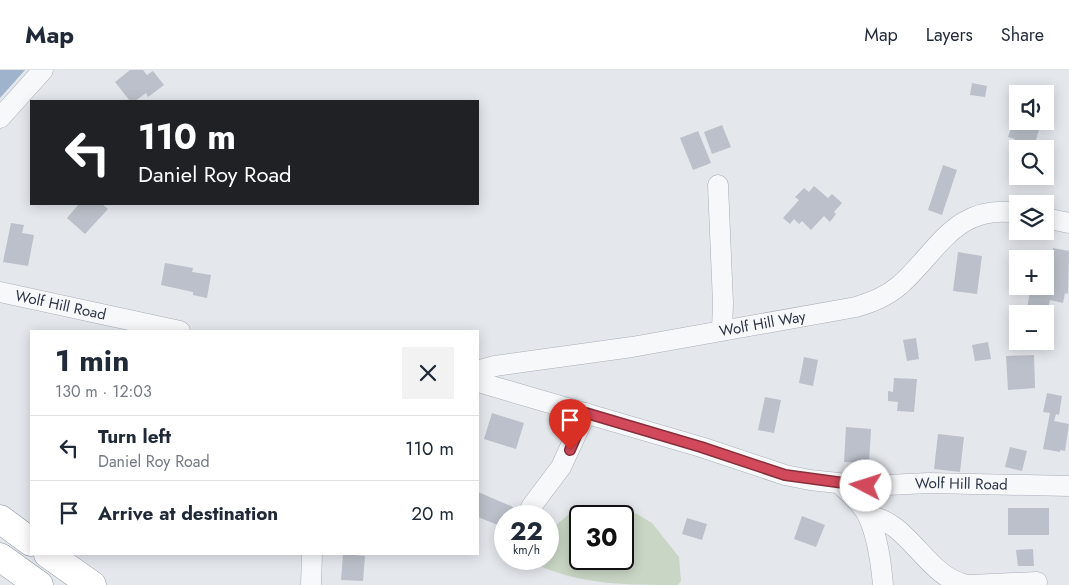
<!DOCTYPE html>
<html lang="en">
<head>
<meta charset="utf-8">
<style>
	body { margin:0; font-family:Jost,sans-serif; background:#f2f2f3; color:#1f2937; height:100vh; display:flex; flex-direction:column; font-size:19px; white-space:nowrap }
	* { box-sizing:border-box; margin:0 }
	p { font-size:16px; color:#747a83 }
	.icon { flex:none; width:28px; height:28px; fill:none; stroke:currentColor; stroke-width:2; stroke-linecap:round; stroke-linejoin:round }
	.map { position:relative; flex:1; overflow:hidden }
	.sheet { position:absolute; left:30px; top:260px; width:449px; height:225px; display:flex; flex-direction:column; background:#fff; border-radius:0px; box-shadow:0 2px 12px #0003 }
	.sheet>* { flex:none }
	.top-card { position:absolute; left:30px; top:30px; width:449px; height:105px; border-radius:0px; box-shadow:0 2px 12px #0003; background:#202124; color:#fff; overflow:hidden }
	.tools { position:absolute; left:1009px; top:15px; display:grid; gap:10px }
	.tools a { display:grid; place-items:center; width:45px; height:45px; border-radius:0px; background:#fff; box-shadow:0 2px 12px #0003; font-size:25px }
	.speed { position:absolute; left:494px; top:435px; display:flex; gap:10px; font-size:25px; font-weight:700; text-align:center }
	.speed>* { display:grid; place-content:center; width:65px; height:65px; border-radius:50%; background:#fff; box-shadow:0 2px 12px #0003; line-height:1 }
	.speed small { font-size:12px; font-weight:400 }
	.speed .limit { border:2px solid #111; border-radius:8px; background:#fff; color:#111 }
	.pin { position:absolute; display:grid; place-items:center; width:42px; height:42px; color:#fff; margin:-51px -21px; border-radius:50% 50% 50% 0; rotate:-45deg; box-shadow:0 0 5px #0007 }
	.pin .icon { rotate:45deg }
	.me { position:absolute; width:55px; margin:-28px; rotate:275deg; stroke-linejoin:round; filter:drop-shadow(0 0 4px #0008) }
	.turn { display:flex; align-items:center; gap:18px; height:105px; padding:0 25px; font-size:22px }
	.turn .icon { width:65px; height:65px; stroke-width:2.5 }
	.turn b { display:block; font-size:35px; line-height:42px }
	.round { display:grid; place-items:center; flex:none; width:52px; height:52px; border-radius:0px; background:#f2f2f3 }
	.head { display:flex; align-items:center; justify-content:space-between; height:85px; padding:0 25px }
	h1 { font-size:30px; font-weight:700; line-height:38px }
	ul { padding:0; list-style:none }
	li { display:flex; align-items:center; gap:15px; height:65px; padding:0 25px; border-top:1px solid #e0e1e3 }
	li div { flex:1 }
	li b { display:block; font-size:19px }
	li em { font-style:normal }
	header { display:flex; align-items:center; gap:30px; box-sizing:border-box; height:70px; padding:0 25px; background:#fff; border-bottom:1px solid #e0e1e3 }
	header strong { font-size:24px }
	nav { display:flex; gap:28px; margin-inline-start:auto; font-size:18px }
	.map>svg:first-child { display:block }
	.green { fill:#c9d6c5; fill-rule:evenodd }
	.water { fill:#9fb4cc }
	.building { fill:#bbc0ca }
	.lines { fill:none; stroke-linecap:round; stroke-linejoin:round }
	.minor-casing { stroke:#a9aeb7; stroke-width:21 }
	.motorway-casing { stroke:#8b94a3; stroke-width:29 }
	.minor { stroke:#f7f8fa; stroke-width:20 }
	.motorway { stroke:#fff; stroke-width:28 }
	.route-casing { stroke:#882f3b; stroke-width:12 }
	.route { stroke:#d1495b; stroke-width:9 }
	.labels { text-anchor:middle; stroke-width:4; stroke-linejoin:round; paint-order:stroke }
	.street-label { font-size:15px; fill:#2b3445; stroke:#f4f6f9 }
</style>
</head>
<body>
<header>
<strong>Map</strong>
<nav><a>Map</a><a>Layers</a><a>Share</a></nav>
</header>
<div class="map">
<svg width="1069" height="515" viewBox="0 0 1069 515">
	<rect width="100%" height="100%" fill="#e4e7ec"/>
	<!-- green -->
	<path class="green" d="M589,435h22l26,9 15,9 27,34 2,24 -3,4c-49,0 -95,0 -138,-19l-1,-7h9v-27l20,-17zM580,446h42v43h-42z"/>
	<!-- water -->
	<path class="water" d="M0,0h25l-25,28z"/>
	<!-- building -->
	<g class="building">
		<path d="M130,0h13l4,5 6,-4 11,14 -16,12 -2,-4 -11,8h-5l-15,-19z"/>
		<path d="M972,13l15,3 -2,11 -15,-2z"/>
		<path d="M1013,52l26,8 -6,19 -20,-3 2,-7 -7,-2z"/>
		<path d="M722,55l9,22 -19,7 -8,-22z"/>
		<path d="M698,61l13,32 -18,7 -13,-32z"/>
		<path d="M943,95l14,5 -15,45 -14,-5z"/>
		<path d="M814,116l14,12 4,-4 10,9 -8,9 2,2 -6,8 -6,-6 -13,14 -9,-9 -3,3 -5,-5 -4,5 -7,-6 16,-18 -4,-3 9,-9 5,4z"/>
		<path d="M79,134h23l6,5 -23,25 -18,-16z"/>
		<path d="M11,153l13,2 -2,8 12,2 -6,31 -25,-4z"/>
		<path d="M1053,178l16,3 -1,43 -3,-1 -2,10 -13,-3 -3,12 -20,-4 4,-22h14v-27h-8v-3l14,3z"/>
		<path d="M958,182l24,4 -5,38 -24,-3z"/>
		<path d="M165,193l28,5 -1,4 19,3 -4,23 -14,-3v-3l-32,-7z"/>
		<path d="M916,268l3,21 -12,2 -4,-21z"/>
		<path d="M988,272l3,17 -16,2 -3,-16z"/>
		<path d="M1034,285l1,33 -27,2 -2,-34z"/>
		<path d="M804,287l14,3 -5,26 -14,-3z"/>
		<path d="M894,308l23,1 -3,33 -17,-1 1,-9 -10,-1v-10l5,1z"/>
		<path d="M1047,323l15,3 -3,19 -3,-1 -2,7 15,3 -4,27 -5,-1v2l-17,-3 7,-36 -7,-1z"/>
		<path d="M765,327l16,3 -7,33 -16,-3z"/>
		<path d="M492,343l32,10 -8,26 -32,-10z"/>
		<path d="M846,357l25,2 -2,34 -25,-1z"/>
		<path d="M938,364l26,3 -4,35 -26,-3z"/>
		<path d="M1010,377l17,4 -5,20 -17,-4z"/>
		<path d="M478,422l35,15 -3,9h-5v12l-27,-11z"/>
		<rect x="1008" y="438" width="41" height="27"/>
		<path d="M802,446l23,9 -9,22 -22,-8z"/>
		<path d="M687,448l20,6 -5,16 -20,-6z"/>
		<path d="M1033,479l1,17h-16l-2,-16z"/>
		<path d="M343,484l22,2 -2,25 -22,-1z"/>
	</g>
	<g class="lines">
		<!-- minor casing -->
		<g class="minor-casing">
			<g id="minor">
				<path d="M0,48l43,-48"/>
				<path d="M718,115l5,118 -1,27"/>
				<path d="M1045,148l24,5"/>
				<path id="s1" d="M0,222l180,39"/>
				<path id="s2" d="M478,304l6,-5 11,-3 137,-19 224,-40c16,-5 30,-10 44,-22 39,-35 56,-82 118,-72"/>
				<path id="s3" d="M478,312l223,65 84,28 25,5 56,6 63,-3 140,3"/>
				<path d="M840,414c10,10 22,19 28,32 10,21 13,47 15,69"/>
				<path d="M531,437l30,-40 25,-54"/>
				<path d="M868,446c42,5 58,62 100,69"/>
				<path d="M311,515l1,-31"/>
				<path d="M971,515l66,-3"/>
			</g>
		</g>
		<!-- motorway casing -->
		<g class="motorway-casing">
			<g id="motorway">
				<path d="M0,449l31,23"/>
				<path d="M48,484l44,31"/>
				<path d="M0,487l39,28"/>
			</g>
		</g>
		<!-- minor -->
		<use href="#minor" class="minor"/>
		<!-- motorway -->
		<use href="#motorway" class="motorway"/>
	</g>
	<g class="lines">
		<!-- route casing -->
		<g class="route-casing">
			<path id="route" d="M570,380l16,-37 115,34 84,28 81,11"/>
		</g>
		<!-- route -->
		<use href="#route" class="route"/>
	</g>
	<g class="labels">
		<!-- street labels -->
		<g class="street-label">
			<text dy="5" stroke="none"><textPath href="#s1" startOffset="62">Wolf Hill Road</textPath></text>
			<text dy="5" stroke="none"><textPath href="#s2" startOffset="290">Wolf Hill Way</textPath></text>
			<text dy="5" stroke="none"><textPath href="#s3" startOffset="498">Wolf Hill Road</textPath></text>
		</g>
	</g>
</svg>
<div class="tools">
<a><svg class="icon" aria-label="sound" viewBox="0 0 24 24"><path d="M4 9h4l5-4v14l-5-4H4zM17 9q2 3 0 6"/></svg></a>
<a><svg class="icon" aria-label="search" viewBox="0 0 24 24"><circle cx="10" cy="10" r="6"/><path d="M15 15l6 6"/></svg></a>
<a><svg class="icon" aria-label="layers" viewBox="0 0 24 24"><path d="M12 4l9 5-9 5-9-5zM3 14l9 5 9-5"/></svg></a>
<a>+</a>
<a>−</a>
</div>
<div class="speed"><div>22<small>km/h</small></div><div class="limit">30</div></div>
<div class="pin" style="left:570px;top:380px;background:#d93025"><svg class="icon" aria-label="arrive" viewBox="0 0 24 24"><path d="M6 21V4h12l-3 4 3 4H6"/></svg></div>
<svg class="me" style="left:866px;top:416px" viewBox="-20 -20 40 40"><circle r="19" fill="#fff"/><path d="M0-13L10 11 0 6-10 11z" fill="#d1495b"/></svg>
<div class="top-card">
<div class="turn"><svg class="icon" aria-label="left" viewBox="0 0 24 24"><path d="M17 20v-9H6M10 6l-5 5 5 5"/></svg><div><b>110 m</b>Daniel Roy Road</div></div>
</div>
<section class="sheet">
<div class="head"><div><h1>1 min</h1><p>130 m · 12:03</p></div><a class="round"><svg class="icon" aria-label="close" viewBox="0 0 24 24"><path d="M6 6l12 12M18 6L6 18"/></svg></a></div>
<ul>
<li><svg class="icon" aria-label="left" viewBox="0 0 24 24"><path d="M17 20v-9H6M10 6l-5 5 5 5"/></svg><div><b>Turn left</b><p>Daniel Roy Road</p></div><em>110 m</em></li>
<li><svg class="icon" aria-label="arrive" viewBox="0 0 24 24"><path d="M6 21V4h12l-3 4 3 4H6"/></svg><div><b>Arrive at destination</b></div><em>20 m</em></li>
</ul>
</section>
</div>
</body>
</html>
